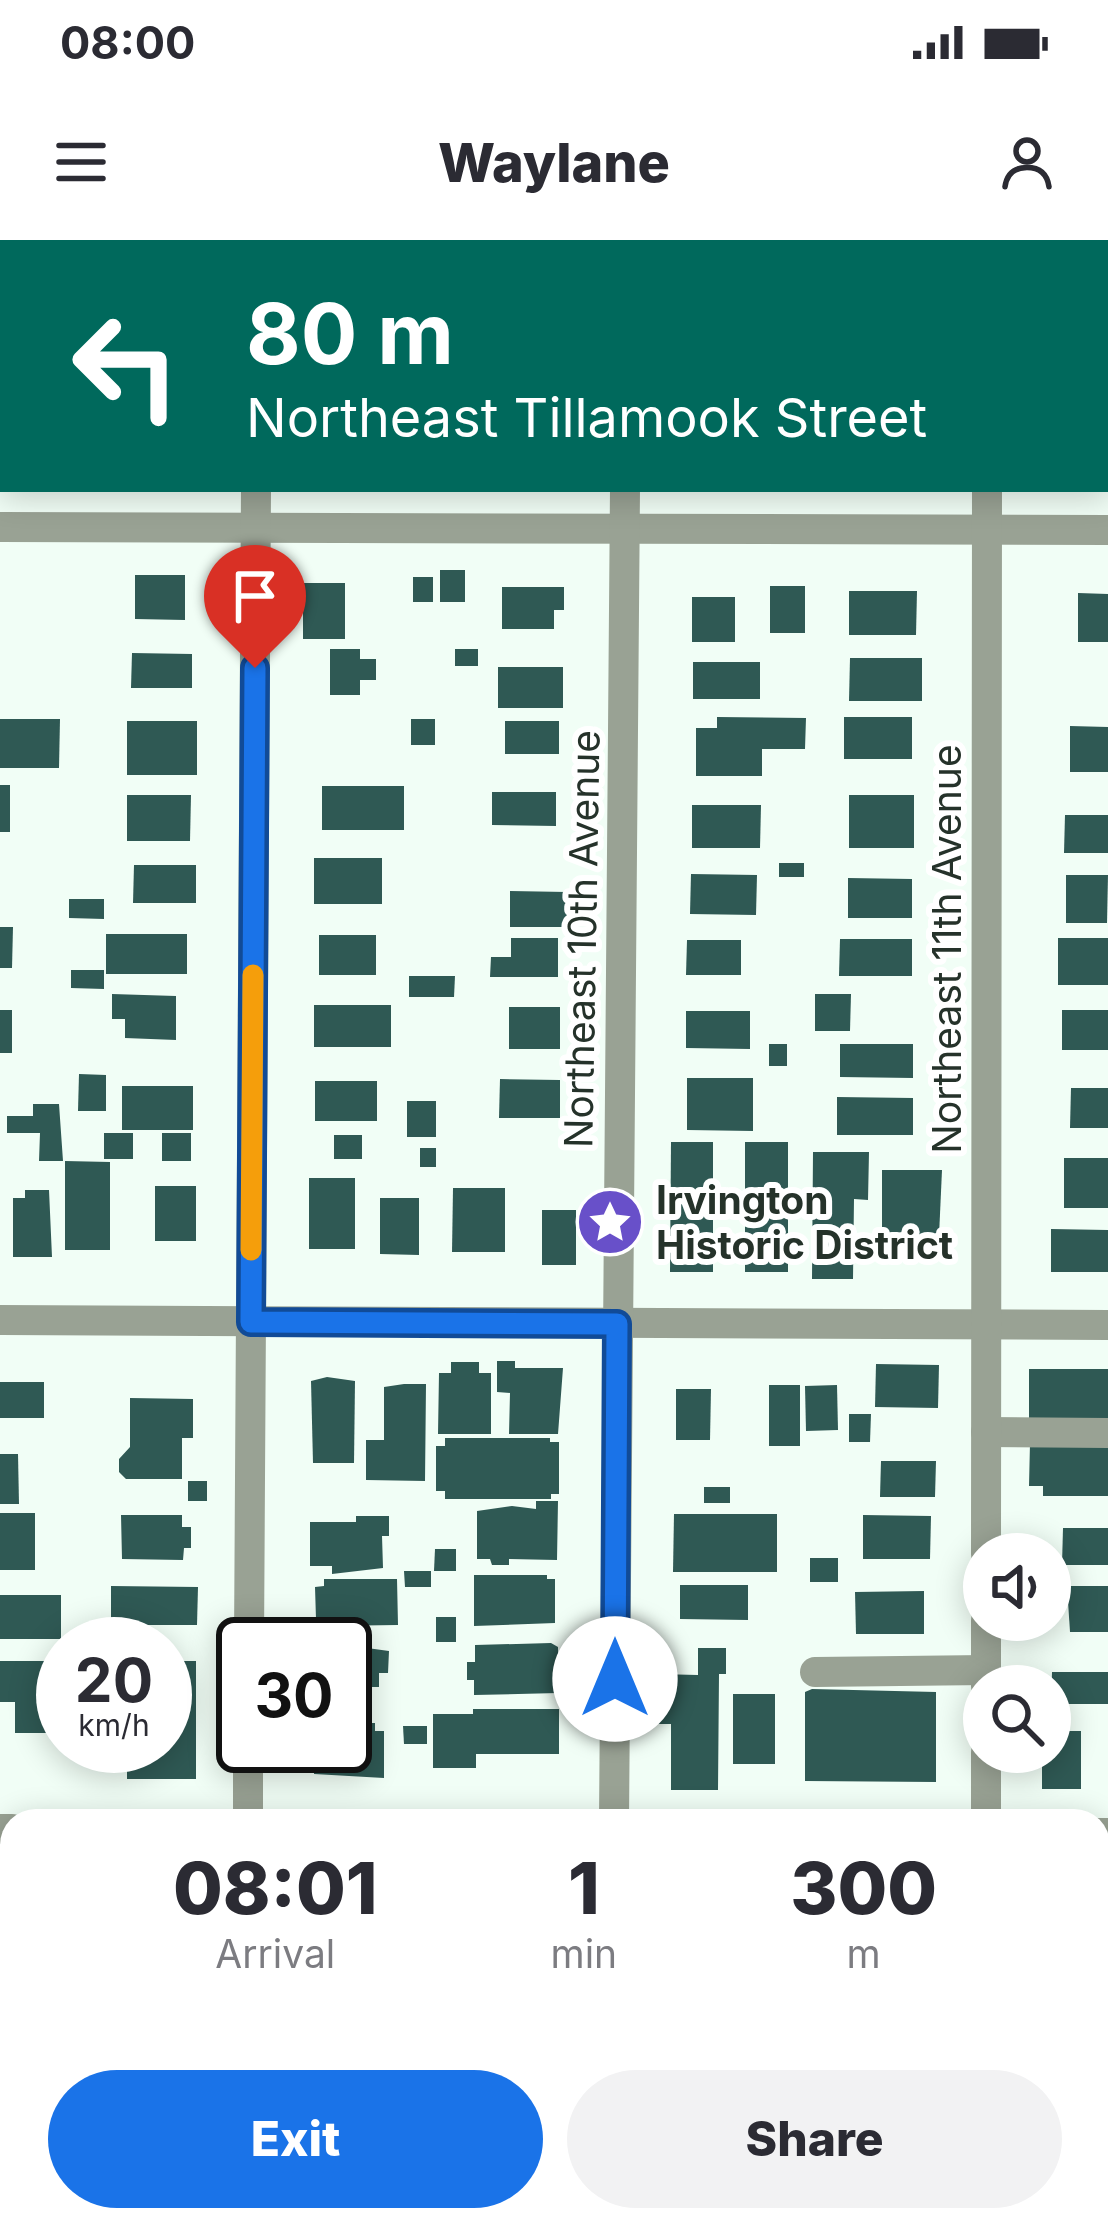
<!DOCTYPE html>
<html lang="en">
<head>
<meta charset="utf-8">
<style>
	body { margin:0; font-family:Inter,sans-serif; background:#f2f2f3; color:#2b2b33; height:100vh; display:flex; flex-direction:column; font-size:45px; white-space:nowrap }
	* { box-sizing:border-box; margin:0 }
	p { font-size:39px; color:#7c7c81 }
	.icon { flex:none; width:66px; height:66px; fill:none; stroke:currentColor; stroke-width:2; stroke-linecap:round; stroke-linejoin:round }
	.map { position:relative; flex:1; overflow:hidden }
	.details { position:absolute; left:0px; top:1569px; width:1110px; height:423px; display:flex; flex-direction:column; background:#fff; border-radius:36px 36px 0 0; box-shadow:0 6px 30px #0003 }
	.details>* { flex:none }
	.guide { position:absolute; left:0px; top:0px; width:1110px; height:252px; box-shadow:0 6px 30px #0003; background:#00695c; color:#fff; overflow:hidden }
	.fabs { position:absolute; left:963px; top:1293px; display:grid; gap:24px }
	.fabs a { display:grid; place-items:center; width:108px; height:108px; border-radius:50%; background:#fff; box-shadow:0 6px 30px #0003; font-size:60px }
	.speed { position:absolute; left:36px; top:1377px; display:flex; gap:24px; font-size:60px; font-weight:700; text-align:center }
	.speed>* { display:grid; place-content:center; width:156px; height:156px; border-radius:50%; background:#fff; box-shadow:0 6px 30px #0003; line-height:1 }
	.speed small { font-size:30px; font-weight:400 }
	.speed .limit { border:6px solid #111; border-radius:18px; background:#fff; color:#111 }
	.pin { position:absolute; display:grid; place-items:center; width:102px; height:102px; color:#fff; margin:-123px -51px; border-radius:50% 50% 50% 0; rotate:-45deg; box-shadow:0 0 12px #0007 }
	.pin .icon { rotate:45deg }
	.me { position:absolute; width:132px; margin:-66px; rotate:0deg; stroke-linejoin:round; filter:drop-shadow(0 0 9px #0008) }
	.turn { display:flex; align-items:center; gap:42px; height:252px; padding:0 48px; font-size:54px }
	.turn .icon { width:156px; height:156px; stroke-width:2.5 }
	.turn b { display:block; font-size:84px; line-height:102px }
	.eta { display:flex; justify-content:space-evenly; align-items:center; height:204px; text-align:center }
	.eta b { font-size:72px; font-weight:800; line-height:84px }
	.cta { display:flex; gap:24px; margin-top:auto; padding:24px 48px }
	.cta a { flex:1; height:138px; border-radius:72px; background:#1a73e8; color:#fff; font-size:48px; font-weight:800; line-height:138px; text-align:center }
	.cta a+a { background:#f2f2f3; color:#2b2b33 }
	.status { display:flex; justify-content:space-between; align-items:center; height:84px; padding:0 60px; background:#fff; direction:ltr }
	.status svg { height:33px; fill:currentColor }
	header { display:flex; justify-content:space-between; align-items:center; height:156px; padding:0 48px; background:#fff; font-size:54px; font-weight:800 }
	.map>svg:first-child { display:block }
	.building { fill:#2f5954 }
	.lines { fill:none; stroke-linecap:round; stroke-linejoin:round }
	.minor { stroke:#99a294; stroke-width:30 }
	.route-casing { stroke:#114b97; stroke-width:30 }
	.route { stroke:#1a73e8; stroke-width:21 }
	.slow { stroke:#f59e0b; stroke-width:21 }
	.labels { text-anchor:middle; stroke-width:12; stroke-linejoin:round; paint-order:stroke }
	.street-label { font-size:39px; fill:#25322a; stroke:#fff }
	.poi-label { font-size:39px; font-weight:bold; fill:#25322a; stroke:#fff; text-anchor:start }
</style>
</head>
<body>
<div class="status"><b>08:00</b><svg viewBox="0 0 49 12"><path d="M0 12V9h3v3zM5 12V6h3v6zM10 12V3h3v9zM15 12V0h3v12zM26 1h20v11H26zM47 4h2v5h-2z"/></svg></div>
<header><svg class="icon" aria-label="menu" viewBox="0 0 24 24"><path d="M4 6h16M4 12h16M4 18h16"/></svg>Waylane<svg class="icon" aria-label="person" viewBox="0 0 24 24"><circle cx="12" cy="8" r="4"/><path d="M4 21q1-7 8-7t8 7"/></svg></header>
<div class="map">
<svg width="1108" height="1990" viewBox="0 0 1108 1990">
	<rect width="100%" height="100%" fill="#f1fef6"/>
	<!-- building -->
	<g class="building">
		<rect x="440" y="330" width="25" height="32"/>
		<path d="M135,335h50v45l-50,-1z"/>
		<rect x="413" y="337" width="20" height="25"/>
		<rect x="303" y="343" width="42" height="56"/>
		<rect x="770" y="346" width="35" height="47"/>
		<path d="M502,347h62v23h-10v19h-52z"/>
		<path d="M849,351h68l-1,44h-67z"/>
		<path d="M1078,353l30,1v48h-30z"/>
		<rect x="692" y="357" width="43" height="45"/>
		<path d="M330,409h30v10h16v21h-16v15h-30z"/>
		<rect x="455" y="409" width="23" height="17"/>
		<path d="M132,413l60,1v34h-61z"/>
		<path d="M850,418h72v43h-73z"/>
		<rect x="693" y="422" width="67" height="37"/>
		<rect x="498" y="427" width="65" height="41"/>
		<path d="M717,477l89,1 -1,31h-43v27h-66v-48h21z"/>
		<rect x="844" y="477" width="68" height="42"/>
		<path d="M0,479h60l-1,49h-59z"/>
		<rect x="411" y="479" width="24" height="26"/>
		<rect x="127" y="481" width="70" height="54"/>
		<rect x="505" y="481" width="54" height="33"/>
		<path d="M1070,486l38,1v45h-38z"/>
		<rect x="0" y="545" width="10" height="47"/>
		<rect x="322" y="546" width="82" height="44"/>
		<path d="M492,552h64v34l-64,-1z"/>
		<path d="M127,555h64l-1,46h-63z"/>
		<rect x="849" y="555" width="65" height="53"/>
		<path d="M692,565h69l-1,43h-68z"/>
		<path d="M1065,575h43v38h-44z"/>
		<rect x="314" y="618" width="68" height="46"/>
		<rect x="779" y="623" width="25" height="14"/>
		<path d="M134,625h62v38h-63z"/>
		<path d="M691,634l66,1 -1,40 -66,-1z"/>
		<path d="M1066,635h42l-1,48h-41z"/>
		<path d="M848,638l64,1v39h-64z"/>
		<path d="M510,651l57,1v35h-57z"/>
		<path d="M69,659h35v20l-35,-1z"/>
		<path d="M0,687h13l-1,41h-12z"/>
		<rect x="106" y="694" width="81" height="40"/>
		<rect x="319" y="695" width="57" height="40"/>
		<path d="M511,698h47v39h-68l1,-20h20z"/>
		<rect x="1058" y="698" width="50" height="47"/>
		<path d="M840,699h72v37h-73z"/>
		<path d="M687,700h54v35h-55z"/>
		<path d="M71,730h33v19l-33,-1z"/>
		<path d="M409,736h46l-1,21h-45z"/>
		<path d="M112,754l64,2v44l-51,-2v-19h-13z"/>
		<path d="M815,754h36l-1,37h-35z"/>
		<rect x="314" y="765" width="77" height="42"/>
		<rect x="509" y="767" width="51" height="42"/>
		<rect x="0" y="770" width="12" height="43"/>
		<rect x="1062" y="770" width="46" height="40"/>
		<path d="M686,771h64v38l-64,-1z"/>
		<rect x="769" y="804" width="18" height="22"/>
		<path d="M840,804h73v34l-73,-1z"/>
		<path d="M79,834l27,1v36h-28z"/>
		<path d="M687,838h66v53l-66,-1z"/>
		<path d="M500,839l60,1v38h-61z"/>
		<rect x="315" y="841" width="62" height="40"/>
		<rect x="122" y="846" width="71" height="44"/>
		<path d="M1071,848h37v40h-38z"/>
		<path d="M837,857l76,1v37h-76z"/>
		<rect x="407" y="861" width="29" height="36"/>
		<path d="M33,864h26l4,57h-24l1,-28h-33v-17h26z"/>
		<rect x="104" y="893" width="29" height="26"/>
		<rect x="162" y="893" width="29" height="28"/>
		<rect x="334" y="895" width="28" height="24"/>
		<path d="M671,902h42v130h-43z"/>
		<rect x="745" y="902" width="43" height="130"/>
		<rect x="420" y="908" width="16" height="19"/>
		<path d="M813,912h56l-1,48 -14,-1 -1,80h-41z"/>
		<rect x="1064" y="918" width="44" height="50"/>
		<path d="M65,921l45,1v88h-45z"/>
		<path d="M882,930h60l-4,88 -56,-1z"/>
		<rect x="309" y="938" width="46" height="71"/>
		<rect x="155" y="946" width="41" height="55"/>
		<path d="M453,948h52v64h-53z"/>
		<path d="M25,950h24l3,67h-39v-59h12z"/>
		<path d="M380,958h39v57l-39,-1z"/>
		<rect x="542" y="970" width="34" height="55"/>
		<path d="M1051,989l57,1v42h-57z"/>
		<path d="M497,1121h18v7h48l-5,66h-49l1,-41 -13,-1z"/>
		<path d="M451,1122h28v11h12v61h-53l1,-61h12z"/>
		<path d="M876,1124l63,1 -1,43 -63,-1z"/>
		<rect x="1029" y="1129" width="79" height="50"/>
		<path d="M327,1137l28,4 -1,82h-41l-2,-82z"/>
		<rect x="0" y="1142" width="44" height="36"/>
		<path d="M404,1144h22l-1,97 -59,-1v-40h18v-53z"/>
		<rect x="769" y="1145" width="31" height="61"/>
		<path d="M837,1145l1,45 -32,1 -1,-45z"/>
		<path d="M676,1149h35l-1,51h-34z"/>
		<path d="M130,1158l63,1v39h-11v41h-56l-7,-7v-13l11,-12z"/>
		<path d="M849,1174h22l-1,28h-21z"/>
		<path d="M445,1198h105v4h9v52h-8v5h-106v-8h-9v-45h9z"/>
		<path d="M1030,1203l78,1v52h-65v-10h-14z"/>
		<path d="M0,1214h18l1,50h-19z"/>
		<path d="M881,1221h55l-1,36h-55z"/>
		<rect x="188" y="1241" width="19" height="20"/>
		<rect x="704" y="1247" width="26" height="16"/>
		<path d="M536,1261h22l-1,59 -48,-1v6h-17l-2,-6h-13v-48l35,-5 24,3z"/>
		<rect x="0" y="1273" width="35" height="57"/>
		<path d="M674,1274h103v58h-104z"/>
		<path d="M121,1275h61v12h9v21h-7l-1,12 -61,-1z"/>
		<path d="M863,1275l68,1 -1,43h-67z"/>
		<path d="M356,1276h33v20h-7l1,32 -51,6v-8h-22v-44h46z"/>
		<path d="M1063,1288h45v37h-46z"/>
		<path d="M435,1309h21v22h-22z"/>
		<rect x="810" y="1318" width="28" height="24"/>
		<path d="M404,1331h27v16h-26z"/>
		<path d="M474,1335h73v4h8v44l-81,3z"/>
		<path d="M324,1339h73l1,46 -73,1v-7h-9l-1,-32 9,-1z"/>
		<path d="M680,1345h68v35l-68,-1z"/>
		<path d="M111,1346l87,1 -1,38h-86z"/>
		<path d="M1067,1346h41v46h-38z"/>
		<path d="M924,1351v43h-68l-1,-42z"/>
		<rect x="0" y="1355" width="61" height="44"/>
		<rect x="436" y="1377" width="20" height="25"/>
		<path d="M551,1403l7,4v46l-84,2v-15h-7v-18h8v-17z"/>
		<path d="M345,1405l44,6 -1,22h-9v14h-9v5h-25z"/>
		<path d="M698,1408h28v26h-7l-1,116h-47v-66h-15v-50l42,1z"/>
		<path d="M0,1421h59v72h-44v-31h-15z"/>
		<path d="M165,1421h31v118h-69v-33h38z"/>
		<path d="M1052,1432h56v32h-57z"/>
		<path d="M812,1449l124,3v90l-131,-1v-89z"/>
		<rect x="733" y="1454" width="42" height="70"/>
		<path d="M473,1469h86v45h-83v14h-43v-54h40z"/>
		<path d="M359,1483h16v8h9v47l-70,-4v-28h31v-16h14z"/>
		<path d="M403,1486h24v18h-23z"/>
		<path d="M1050,1491h31v58h-39v-37h8z"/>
		<rect x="1098" y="1643" width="10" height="112"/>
		<rect x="0" y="1753" width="12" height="147"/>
		<rect x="1098" y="1787" width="10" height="121"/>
	</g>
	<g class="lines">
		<!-- minor -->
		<g class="minor">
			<path d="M625,0v3"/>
			<path d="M258,3v-3"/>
			<path d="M990,3v-3"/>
			<path d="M0,287l1108,3"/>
			<path d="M0,1080l1108,5"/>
			<path d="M986,1192l122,1"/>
			<path d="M986,1314l1,-1065"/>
			<path d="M249,1404l7,-1155"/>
			<path d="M815,1432l171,-2"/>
			<path d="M986,1446v-66"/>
			<path d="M986,1512v69"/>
			<path d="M248,1581v-75"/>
			<path d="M614,1581l11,-1332"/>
			<path d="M0,1589h12"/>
			<path d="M1098,1593h10"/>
			<path d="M0,1956h12"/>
			<path d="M1098,1961h10"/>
			<path d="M244,1980v10"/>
			<path d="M614,1980v10"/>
			<path d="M983,1990v-10"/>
		</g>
	</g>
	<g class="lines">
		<!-- route casing -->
		<g class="route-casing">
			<path id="route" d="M255,428l-4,654 366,2 -2,355"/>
		</g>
		<!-- route -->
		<use href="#route" class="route"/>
		<!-- slow -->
		<path class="slow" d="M251,1010l2,-275"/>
	</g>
	<!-- icons -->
	<defs>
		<g id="sight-disc" transform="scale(3.45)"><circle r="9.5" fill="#6850c9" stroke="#fff"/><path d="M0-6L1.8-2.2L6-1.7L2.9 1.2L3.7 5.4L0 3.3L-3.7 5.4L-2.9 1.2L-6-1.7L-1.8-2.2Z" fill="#fff"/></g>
	</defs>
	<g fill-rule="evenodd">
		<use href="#sight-disc" x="610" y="982"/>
	</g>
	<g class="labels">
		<!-- street labels -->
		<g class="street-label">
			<text transform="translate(582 699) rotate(-89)" y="14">Northeast 10th Avenue</text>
			<text transform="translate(947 709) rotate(-90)" y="14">Northeast 11th Avenue</text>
		</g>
		<!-- poi labels -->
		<g class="poi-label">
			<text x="656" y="974">Irvington<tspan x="656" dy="45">Historic District</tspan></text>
		</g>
	</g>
</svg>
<div class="fabs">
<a><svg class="icon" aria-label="sound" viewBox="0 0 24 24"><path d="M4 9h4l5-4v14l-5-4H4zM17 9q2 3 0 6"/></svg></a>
<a><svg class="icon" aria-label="search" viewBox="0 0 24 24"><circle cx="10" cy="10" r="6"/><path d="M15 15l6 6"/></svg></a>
</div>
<div class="speed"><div>20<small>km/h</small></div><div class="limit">30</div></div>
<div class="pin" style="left:255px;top:428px;background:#d93025"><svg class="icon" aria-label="arrive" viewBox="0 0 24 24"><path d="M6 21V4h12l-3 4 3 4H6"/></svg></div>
<svg class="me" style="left:615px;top:1439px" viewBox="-20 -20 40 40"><circle r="19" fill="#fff"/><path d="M0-13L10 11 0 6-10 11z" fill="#1a73e8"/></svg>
<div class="guide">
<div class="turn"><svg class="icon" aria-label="left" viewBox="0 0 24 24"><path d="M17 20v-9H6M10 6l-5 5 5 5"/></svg><div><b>80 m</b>Northeast Tillamook Street</div></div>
</div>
<section class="details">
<div class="eta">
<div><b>08:01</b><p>Arrival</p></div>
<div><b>1</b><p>min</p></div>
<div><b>300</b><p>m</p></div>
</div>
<div class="cta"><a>Exit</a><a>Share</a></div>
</section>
</div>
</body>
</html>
